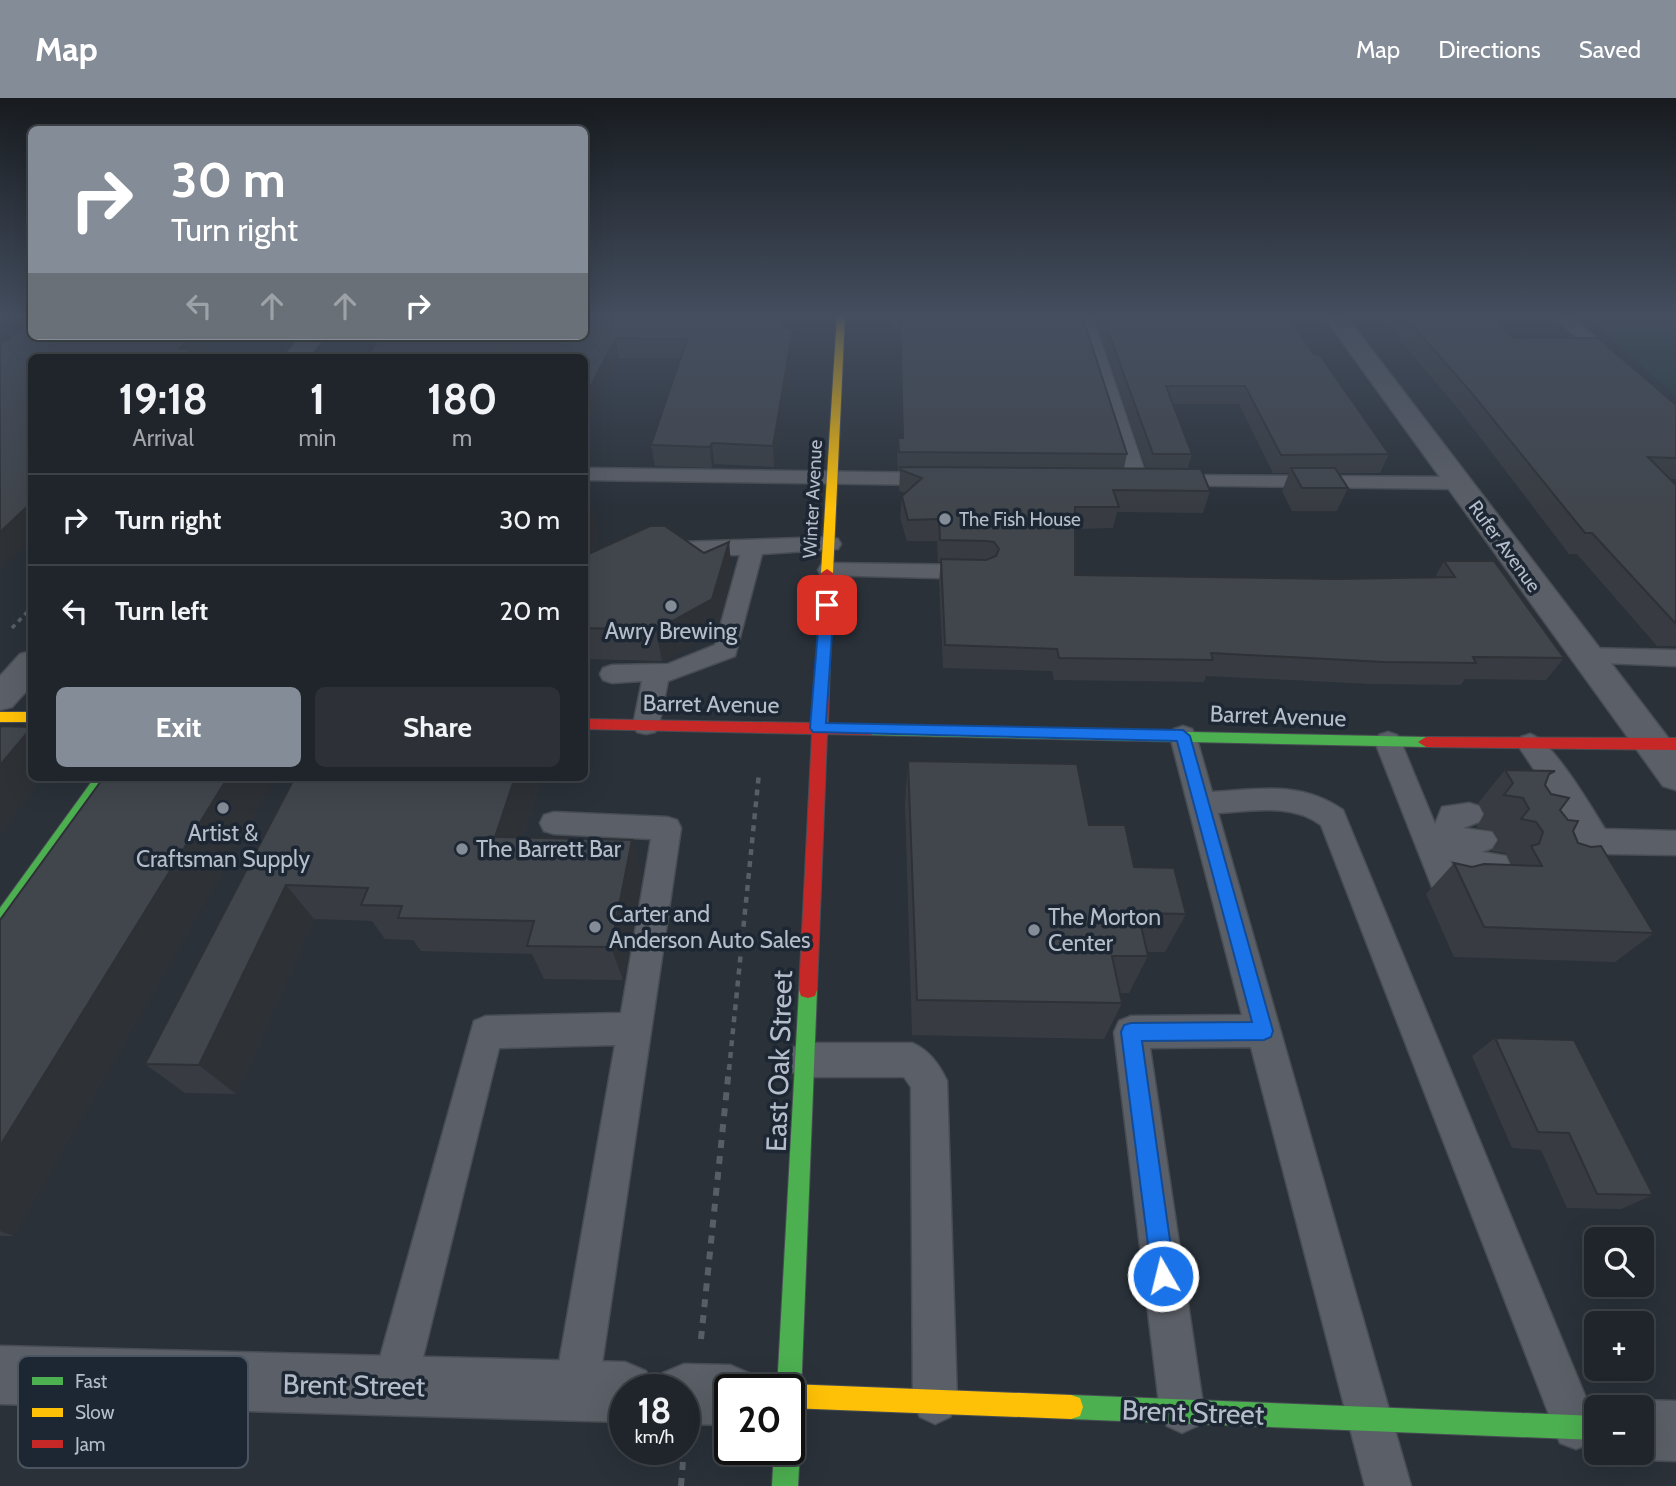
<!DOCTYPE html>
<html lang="en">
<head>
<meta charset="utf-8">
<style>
	body { margin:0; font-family:Cabin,sans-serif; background:#2d3137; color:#f1f3f6; height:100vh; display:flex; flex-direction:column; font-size:26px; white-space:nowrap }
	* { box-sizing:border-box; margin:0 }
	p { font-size:23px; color:#a2a5a9 }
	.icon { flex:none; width:38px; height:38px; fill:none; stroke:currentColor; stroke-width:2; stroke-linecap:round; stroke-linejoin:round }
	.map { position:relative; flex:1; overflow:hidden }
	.drawer { position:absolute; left:28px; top:256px; width:560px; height:427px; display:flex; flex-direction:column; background:#20252b; border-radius:10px; box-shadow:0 7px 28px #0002,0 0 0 2px #3d4247 }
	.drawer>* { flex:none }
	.top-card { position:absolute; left:28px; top:28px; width:560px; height:214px; border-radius:10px; box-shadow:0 7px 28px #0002,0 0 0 2px #3d4247; background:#848c97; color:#fff; overflow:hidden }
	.fabs { position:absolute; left:1584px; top:1129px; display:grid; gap:14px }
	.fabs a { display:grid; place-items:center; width:70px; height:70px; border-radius:10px; background:#20252b; box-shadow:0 7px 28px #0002,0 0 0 2px #3d4247; font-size:35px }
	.speed { position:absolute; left:609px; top:1276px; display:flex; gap:14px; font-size:35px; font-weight:700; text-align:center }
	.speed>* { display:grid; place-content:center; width:91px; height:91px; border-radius:50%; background:#20252b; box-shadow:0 7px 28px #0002,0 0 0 2px #3d4247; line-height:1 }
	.speed small { font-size:18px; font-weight:400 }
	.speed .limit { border:4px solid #111; border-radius:10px; background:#fff; color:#111 }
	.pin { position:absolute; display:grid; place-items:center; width:60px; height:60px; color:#fff; margin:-30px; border-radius:14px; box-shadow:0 4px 10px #0006 }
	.me { position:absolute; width:77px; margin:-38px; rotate:352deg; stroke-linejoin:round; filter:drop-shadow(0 0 5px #0008) }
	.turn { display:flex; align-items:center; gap:24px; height:147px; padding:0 28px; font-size:32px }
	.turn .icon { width:91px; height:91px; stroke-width:2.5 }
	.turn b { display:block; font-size:49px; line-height:60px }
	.lanes { display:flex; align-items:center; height:66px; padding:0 28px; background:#0003; justify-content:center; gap:35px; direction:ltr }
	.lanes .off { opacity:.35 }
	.eta { display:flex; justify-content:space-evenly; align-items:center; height:119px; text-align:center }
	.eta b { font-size:42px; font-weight:800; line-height:49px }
	.action { display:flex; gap:14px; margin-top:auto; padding:14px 28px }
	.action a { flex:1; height:80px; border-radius:10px; background:#848c97; color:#fff; font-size:28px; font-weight:800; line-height:80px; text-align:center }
	.action a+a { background:#2d3137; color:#f1f3f6 }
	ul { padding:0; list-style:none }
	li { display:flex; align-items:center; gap:21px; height:91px; padding:0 28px; border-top:2px solid #3d4247 }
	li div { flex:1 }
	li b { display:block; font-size:26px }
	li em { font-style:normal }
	header { display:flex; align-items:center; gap:42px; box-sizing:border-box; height:98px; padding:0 35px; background:#848c97; color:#fff }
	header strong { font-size:33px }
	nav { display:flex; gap:38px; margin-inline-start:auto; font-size:24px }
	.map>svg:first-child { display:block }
	.green { fill:#273b3f }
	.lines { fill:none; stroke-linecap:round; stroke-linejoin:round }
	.lane-casing { stroke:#484d54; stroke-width:3 }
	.street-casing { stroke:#484d54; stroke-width:3 }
	.fast-casing { stroke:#484d54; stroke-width:2 }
	.slow-casing { stroke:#484d54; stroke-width:2 }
	.jam-casing { stroke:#484d54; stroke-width:2 }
	.path-far2 { stroke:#585e64; stroke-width:3.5; stroke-dasharray:4.5 4.5; stroke-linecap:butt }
	.path-far1 { stroke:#585e64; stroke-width:4.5; stroke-dasharray:6 6; stroke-linecap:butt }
	.path { stroke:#585e64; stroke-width:6; stroke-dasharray:8 8; stroke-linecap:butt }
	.lane { fill:#5b5f67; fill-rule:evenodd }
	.street { fill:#5b5f67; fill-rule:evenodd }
	.fast { fill:#4caf50; fill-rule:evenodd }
	.slow { fill:#ffc107; fill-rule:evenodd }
	.jam { fill:#c62828; fill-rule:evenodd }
	.wall { fill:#383c42 }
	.shaded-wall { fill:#2e3136 }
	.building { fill:#41464d; stroke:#2e3136; stroke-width:2 }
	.route { fill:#1a73e8; stroke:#114b97; stroke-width:2 }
	.poi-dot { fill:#848c97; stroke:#1d2734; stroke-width:2.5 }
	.labels { text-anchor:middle; stroke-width:7; stroke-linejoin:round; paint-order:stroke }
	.far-street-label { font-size:19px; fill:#b5bdca; stroke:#1d2734 }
	.far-poi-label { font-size:19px; fill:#b5bdca; stroke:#1d2734; text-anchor:start }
	.poi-label { font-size:23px; fill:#b5bdca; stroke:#1d2734; text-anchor:start }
	.street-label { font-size:23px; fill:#b5bdca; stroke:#1d2734 }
	.near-street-label { font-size:28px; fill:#b5bdca; stroke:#1d2734 }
	.key { fill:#1d2734; stroke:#4b5461; stroke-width:2 }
	.key-label { font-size:19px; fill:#b5bdca }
</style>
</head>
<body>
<header>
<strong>Map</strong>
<nav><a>Map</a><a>Directions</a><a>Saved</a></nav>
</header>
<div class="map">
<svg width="1676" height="1388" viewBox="0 0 1676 1388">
	<rect width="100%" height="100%" fill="#2a3139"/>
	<!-- green -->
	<path class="green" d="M1584,217h92v81z"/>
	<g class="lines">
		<!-- lane casing -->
		<g class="lane-casing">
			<g id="lane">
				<path d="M584,217h15l-7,21 -8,5 -8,-5h8z"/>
				<path d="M1076,217h16l56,166 -3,4h-14l-3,-4z"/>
				<path d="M1553,217h17l52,45 3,4 -3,4h-12z"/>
				<path d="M584,370l354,5 7,2 3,4 -3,4 -7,2 -354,-5z"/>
				<path d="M1167,377l292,2 7,2 3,4 -3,4 -7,2 -299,-4 -3,-4 3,-4z"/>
				<path d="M830,439l8,2 3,5 -3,5 -76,5 -27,102 -67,25 -9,44 -4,7 -9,2 -9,-2 -4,-7 9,-44 -30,2 -9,-3 -3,-6 3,-6 9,-3 56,-1 47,-19 25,-90h-82l-8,-2 -3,-5 3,-5z"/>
				<path d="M829,465l148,2 8,2 3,5 -3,5 -8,2 -156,-4 -3,-5 3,-5z"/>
				<path d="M1586,550l90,2v16l-99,-4 -3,-6 3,-6z"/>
				<path d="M1183,628l9,3 4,7 16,56c48,-3 90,-11 131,18l253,612 -4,21 -16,6 -16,-6 -239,-618c-29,-22 -68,-14 -103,-12l193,673h-46l-114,-439 -101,1 54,363 -7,15 -15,7 -15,-7 -7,-15 -46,-379 5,-11 12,-5 111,-1 -72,-279 4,-7z"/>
				<path d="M1388,634l9,3 4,7 34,82 7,-17 27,-4 10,3 4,8 -4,8 -16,6 29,4 5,8 -5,8 -10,4 24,4 4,9 -4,9c-23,7 -38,0 -56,-14l10,23 -4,9 -11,4 -11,-4 -59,-150 4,-7z"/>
				<path d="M1530,636c23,7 61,73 75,95l71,2v24l-129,-2 -10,-4 -5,-8 5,-8 10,-4h27l-57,-85 4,-7z"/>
				<path d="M554,714l113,5 10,3 4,8 -83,563 -7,15 -15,7 -15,-7 -7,-15 61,-346 -116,3 -83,338 -7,15 -15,7 -15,-7 -7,-15 102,-365 12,-5 135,-3 30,-174 -97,-5 -10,-3 -4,-8 4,-8z"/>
				<path d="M804,945h108c17,7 27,21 35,38l10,321 -7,15 -15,7 -15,-7 -7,-15 -2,-315 -7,-10h-100l-12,-5 -5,-12 5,-12z"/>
			</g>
		</g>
		<!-- street casing -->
		<g class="street-casing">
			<g id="street">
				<path d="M1323,217h22l331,433v42l-13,-4z"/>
				<path d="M302,238h23l-17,21h-24z"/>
				<path d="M32,553v34l-20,22 -12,3v-34l20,-22z"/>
				<path d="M0,1248l625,16 21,9 8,19h-29v32l-625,-18z"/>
				<path d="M684,1266l46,1 21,9 7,16h-28v35l-46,-1v-34h-28l7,-17z"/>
				<path d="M1642,1302l34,1v60l-34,-1 -19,-8h19v-45h-18z"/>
			</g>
		</g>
		<!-- fast casing -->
		<g class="fast-casing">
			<g id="fast">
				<path d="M871,627l555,12 8,5 -8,5 -555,-12 -7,-5z"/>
				<path d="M95,679h17l-106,150 -6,3v-22z"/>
				<path d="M808,884l7,2 2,6 -16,405 -3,9 -9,3v-17h-12l22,-400 2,-6z"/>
				<path d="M1071,1297l525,21v24l-525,-21 -9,-3 -3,-9 3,-9z"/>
				<path d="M789,1339l7,3 4,9 -2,37h-26l2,-37h15z"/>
			</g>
		</g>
		<!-- slow casing -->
		<g class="slow-casing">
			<g id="slow">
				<path d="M837,217h8l-12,258 -6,4 -6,-4z"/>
				<rect x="0" y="614" width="32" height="10"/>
				<path d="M789,1286l282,11 9,3 3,9 -3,9 -9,3 -282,-11v-18h-10z"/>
			</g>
		</g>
		<!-- jam casing -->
		<g class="jam-casing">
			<g id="jam">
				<path d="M827,471l6,4 -5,151 43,1 7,5 -7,5 -44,-1 -10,256 -2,6 -7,2 -7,-2 -2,-6 13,-256 -228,-5v-10l229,4 8,-150z"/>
				<path d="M1426,639l250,1v12l-250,-3 -8,-5z"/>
			</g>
		</g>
		<!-- path-far2 -->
		<path class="path-far2" d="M12,530l20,-21"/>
		<!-- path-far1 -->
		<path class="path-far1" d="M729,972l30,-297"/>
		<!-- path -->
		<g class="path">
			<path d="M701,1241l28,-271"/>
			<path d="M681,1388l3,-37"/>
		</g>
		<!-- lane -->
		<use href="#lane" class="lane"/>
		<!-- street -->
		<use href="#street" class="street"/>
		<!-- fast -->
		<use href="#fast" class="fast"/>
		<!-- slow -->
		<use href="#slow" class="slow"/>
		<!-- jam -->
		<use href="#jam" class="jam"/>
	</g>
	<!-- wall -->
	<g class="wall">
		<path d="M0,217h32v42l-26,208 -6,5z"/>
		<path d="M891,217h191l45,139 -3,14h22l-53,-153h194l27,39 75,100 -9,19h-42l10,15 -11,23h-45l-10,-20 7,-18h-16l-34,-69h-66l19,50 -4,14 22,23 -7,22 -86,-1 -4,16 -38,1v46l262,4 98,-2 9,-16 120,97 -18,22 -81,-1 -4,6 -90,-1 -165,-8 -2,6 -150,-2 -2,-9 -109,-3 -4,-87 2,-19h-3l-1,-21h-30l-7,-23 2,-22 3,-3 -6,-2 1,-20h-2l-1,-14 1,-19h4l-3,-109h-6z"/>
		<path d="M1381,217h108l24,23 163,67v74h-7l7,6v161h-19l-80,-92h-8l-109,-143 -66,-78 1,-3z"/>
		<path d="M787,230l7,20 -20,119 -60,-3 -2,4 -57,-2 -4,-21 30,-87h-62l-237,-22z"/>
		<path d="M584,406h7l7,32 -6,17 140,21 -16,57 -54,30 -78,-2z"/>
		<path d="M908,663l181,64 97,89 -21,38h-18l1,4 -19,37h-9l2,10 -18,36 -192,-4 -7,-232z"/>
		<path d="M1505,672l42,10 -2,5 28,46 5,12 76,90 -39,29 -161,-5 -28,-63 28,-31 18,4 40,-2 -6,-12 -14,-2 7,-10 -5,-10 -18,-4 9,-12 -7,-12z"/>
		<path d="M285,679h256l-18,60 109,3 10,35 -19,105 -79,-1 -12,-25 -111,-3 -8,-11 -28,-1 -13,-18 -58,-2 -78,175 -51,-1 -40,-29 148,-283z"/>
		<path d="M0,822l14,316h-14z"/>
		<path d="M1495,940l158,157 -32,14 -54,-1 -26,-58 -29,-2 -40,-92z"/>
	</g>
	<!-- shaded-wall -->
	<g class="shaded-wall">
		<path d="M14,217h7l11,15 -32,23v-29z"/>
		<path d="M785,217h4l-6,33v-20z"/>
		<path d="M793,231l1,19 -20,119 -1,-21z"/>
		<path d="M193,238h31l-22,21h-18l-5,-8z"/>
		<path d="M615,240l4,20 -35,72v-30z"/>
		<path d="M712,345l2,21 -2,4 -2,-21z"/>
		<path d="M32,404v38l-32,30v-38z"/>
		<path d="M591,406l7,32 -14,39v-54z"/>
		<path d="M729,444l3,32 -16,57 -54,30 -6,-31z"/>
		<path d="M32,629v50h12l-44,57v-69z"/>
		<path d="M228,679h49l-263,459 -14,-5v-85z"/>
		<path d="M515,679h26l-29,95 -17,-35z"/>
		<path d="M632,742l10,35 -19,105 -12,-33z"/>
		<path d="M286,787l28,34 -78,175 -37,-29z"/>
	</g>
	<!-- building -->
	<g class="building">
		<path d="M0,217h14l-14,9z"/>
		<path d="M592,217h193l-2,13 10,1 -20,117 -61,-3 -2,4 -59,-2 36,-106 -72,-1 -31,62v-43h-218l16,-21h202v-14l7,-4z"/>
		<path d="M900,217h182l45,139 -228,-2 -1,-14h5z"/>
		<path d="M1102,217h185l27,39 6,1 69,99 -108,1 -36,-69h-79l26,68h-39z"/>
		<path d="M1403,217h86l24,23h85l78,67v53l-28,-1 28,28v139l-84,-91h-7l-115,-142z"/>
		<path d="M32,222v16h161l-14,13h13l-8,8h-152v145l-32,30v-187z"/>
		<path d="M900,369l301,2 9,22 -97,-1 6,17h-44v68l262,4 118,-2 -11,-16h50l70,97 -91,-1 3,6 -92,-1 -173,-9 2,7 -154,-2 -2,-9 -112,-4 -4,-86 45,1 10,-4 3,-7 -5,-7 -8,-1 -46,-1 -1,-21 -31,1 -6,-24 20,-18 -21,-8z"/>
		<path d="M1291,370h44l13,20h-46z"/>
		<path d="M584,406h7l-7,17z"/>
		<path d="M650,428h15l39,27 25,-11 -17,57 -56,31 -72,-2v-72z"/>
		<path d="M0,628l32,1 -32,38z"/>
		<path d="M908,663l169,3 12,61h36l9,42 40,1 12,46 -48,-1 10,43h-36l10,47 -205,-3z"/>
		<path d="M1505,672l50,1 -6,3 -4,11 6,9 18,4 -9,12 8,10 10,1 -5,10 5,12 13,4 10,-1 53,87 -170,-6 -30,-64 18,4 12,-3 58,2 -11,-20 8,-2 4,-12 -7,-10 -15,-3 8,-10 -6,-11 -19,-3 9,-12z"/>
		<path d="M104,679h124l-228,369v-226z"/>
		<path d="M295,679h220l-20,60 137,3 -21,107 -84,-1 7,-25 -136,-3 4,-12 -41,-1 7,-17 -82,-3 -87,180 -54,-1z"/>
		<path d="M1495,940l79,2 79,155 -56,-1 -28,-61 -31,-1z"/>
	</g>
	<!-- sky -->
	<linearGradient id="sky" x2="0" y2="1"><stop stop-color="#171b1f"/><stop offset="0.53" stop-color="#444e5f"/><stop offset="1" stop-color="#444e5f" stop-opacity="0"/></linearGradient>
	<rect width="1676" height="411" fill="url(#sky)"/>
	<!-- route -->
	<path class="route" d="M827,503l7,4 -8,118 357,7 7,6 83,295 -2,6 -7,3 -122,1 33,235 -3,8 -9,3 -8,-3 -3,-8 -31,-244 3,-7 7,-2 121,-1 -75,-281 -364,-9 -3,-4 10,-123z"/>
	<!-- markers -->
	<g class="poi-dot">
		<circle cx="945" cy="421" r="7"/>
		<circle cx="671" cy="508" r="7"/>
		<circle cx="223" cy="710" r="7"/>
		<circle cx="462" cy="751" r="7"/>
		<circle cx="595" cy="829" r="7"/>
		<circle cx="1034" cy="832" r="7"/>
	</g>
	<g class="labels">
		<!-- far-street labels -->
		<g class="far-street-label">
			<text transform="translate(812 401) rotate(-87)" y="7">Winter Avenue</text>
			<text transform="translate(1505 448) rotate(54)" y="7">Rufer Avenue</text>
		</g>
		<!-- far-poi labels -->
		<g class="far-poi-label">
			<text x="959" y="428">The Fish House</text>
		</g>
		<!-- poi labels -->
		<g class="poi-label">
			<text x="671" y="541" text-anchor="middle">Awry Brewing</text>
			<text x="223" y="743" text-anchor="middle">Artist &amp;<tspan x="223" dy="26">Craftsman Supply</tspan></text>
			<text x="476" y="759">The Barrett Bar</text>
			<text x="609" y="824">Carter and<tspan x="609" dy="26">Anderson Auto Sales</tspan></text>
			<text x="1048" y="827">The Morton<tspan x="1048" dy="26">Center</tspan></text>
		</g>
		<!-- street labels -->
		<g class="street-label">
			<text transform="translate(711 606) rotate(1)" y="8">Barret Avenue</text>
			<text transform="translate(1278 618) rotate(2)" y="8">Barret Avenue</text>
		</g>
		<!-- near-street labels -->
		<g class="near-street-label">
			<text transform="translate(779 963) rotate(-88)" y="10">East Oak Street</text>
			<text transform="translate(354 1287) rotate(1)" y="10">Brent Street</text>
			<text transform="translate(1193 1314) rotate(2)" y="10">Brent Street</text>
		</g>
	</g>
	<!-- legend -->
	<rect x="18" y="1258" width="230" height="112" rx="10" class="key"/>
	<rect x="32" y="1279" width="31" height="8" fill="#4caf50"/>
	<rect x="32" y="1310" width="31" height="9" fill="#ffc107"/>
	<rect x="32" y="1342" width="31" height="8" fill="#c62828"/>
	<g class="key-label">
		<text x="75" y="1290">Fast</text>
		<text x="75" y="1321">Slow</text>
		<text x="75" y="1353">Jam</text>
	</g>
</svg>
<div class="fabs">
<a><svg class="icon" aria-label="search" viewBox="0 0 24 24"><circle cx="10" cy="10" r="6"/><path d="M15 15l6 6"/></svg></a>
<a>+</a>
<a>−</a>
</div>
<div class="speed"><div>18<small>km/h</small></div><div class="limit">20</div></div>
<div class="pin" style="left:827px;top:507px;background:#d93025"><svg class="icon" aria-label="arrive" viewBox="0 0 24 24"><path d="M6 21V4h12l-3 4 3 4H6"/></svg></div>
<svg class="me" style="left:1163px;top:1178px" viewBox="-20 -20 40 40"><circle r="17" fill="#1a73e8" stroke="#fff" stroke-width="3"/><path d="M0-11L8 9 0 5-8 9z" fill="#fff"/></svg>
<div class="top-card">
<div class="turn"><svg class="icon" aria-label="right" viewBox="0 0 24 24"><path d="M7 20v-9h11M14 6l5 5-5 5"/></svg><div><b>30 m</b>Turn right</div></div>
<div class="lanes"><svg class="icon off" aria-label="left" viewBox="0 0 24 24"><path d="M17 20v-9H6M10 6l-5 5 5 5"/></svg><svg class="icon off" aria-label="ahead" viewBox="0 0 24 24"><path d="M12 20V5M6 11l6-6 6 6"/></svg><svg class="icon off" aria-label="ahead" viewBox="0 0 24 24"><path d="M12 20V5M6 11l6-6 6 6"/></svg><svg class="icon" aria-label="right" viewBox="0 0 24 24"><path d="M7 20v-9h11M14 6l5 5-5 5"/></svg></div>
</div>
<section class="drawer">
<div class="eta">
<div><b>19:18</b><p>Arrival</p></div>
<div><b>1</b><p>min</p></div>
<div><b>180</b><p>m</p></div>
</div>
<ul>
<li><svg class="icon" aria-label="right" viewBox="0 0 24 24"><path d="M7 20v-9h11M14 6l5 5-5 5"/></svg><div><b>Turn right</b></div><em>30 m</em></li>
<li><svg class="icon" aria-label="left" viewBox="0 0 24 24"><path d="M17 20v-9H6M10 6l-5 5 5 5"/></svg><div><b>Turn left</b></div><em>20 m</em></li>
</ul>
<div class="action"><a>Exit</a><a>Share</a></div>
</section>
</div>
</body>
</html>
